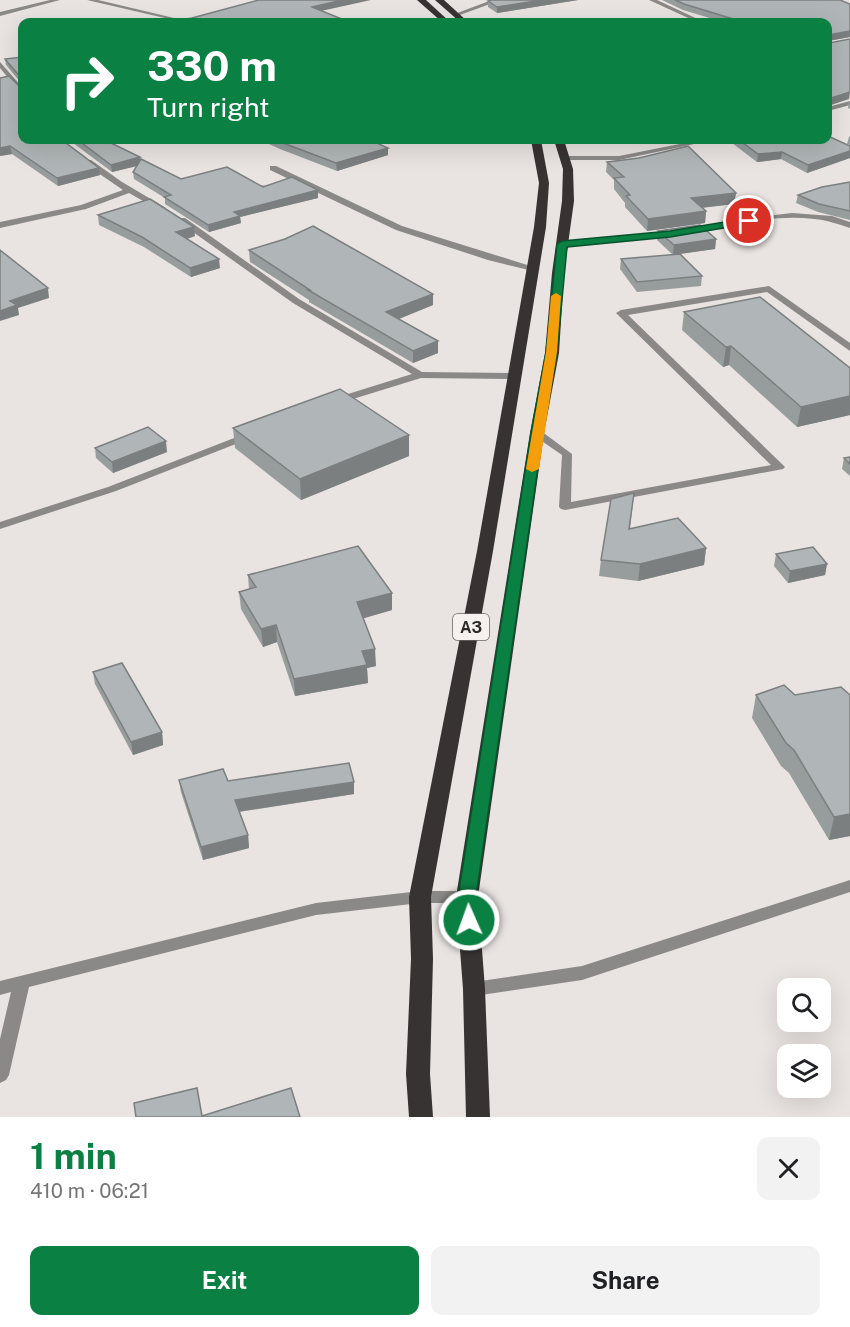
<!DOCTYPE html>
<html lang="en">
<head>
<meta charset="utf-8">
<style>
	body { margin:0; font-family:"Public Sans",sans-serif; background:#f2f2f2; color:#202124; height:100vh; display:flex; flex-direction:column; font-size:22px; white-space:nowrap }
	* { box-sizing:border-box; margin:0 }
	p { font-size:20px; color:#757577 }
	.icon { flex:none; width:33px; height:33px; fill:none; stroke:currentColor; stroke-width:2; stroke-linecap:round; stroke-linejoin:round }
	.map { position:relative; height:1117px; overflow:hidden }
	.sheet { display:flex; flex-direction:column; background:#fff; flex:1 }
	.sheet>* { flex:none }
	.guide { position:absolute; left:18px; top:18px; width:814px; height:126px; border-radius:12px; box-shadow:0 6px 24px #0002; background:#0b8043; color:#fff; overflow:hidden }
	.controls { position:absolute; left:777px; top:978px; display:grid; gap:12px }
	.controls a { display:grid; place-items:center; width:54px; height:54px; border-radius:12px; background:#fff; box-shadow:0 6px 24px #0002; font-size:30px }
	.pin { position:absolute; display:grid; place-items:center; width:51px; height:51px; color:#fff; margin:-26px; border:3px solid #fff; border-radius:50%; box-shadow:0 2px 6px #0007 }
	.me { position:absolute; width:66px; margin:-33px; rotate:358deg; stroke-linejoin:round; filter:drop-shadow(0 0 4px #0008) }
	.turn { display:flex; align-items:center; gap:21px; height:126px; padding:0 30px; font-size:27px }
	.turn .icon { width:78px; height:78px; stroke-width:2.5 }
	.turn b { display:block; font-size:42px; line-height:51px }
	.round { display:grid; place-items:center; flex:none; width:63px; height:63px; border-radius:12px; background:#f2f2f2 }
	.head { display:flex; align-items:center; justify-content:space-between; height:102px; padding:0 30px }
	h1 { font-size:36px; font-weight:700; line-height:45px; color:#0b8043 }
	.primary-button { display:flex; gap:12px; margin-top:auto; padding:12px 30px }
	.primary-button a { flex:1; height:69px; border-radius:12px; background:#0b8043; color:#fff; font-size:24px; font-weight:700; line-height:69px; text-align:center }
	.primary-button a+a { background:#f2f2f2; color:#202124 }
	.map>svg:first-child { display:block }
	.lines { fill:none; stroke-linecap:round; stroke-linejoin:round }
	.service { fill:#8b8988; fill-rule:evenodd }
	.minor { fill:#8b8988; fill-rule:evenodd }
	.trunk { fill:#373332; fill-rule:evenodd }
	.wall { fill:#979d9d }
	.shaded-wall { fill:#7b7f80 }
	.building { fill:#b0b6b7; stroke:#7b7f80; stroke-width:1.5 }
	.route { fill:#0b8043; stroke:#07532c; stroke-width:1.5 }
	.slow { fill:#f59e0b }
	.labels { text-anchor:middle; stroke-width:5; stroke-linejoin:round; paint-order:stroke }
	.shield { fill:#f6f1ee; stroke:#696664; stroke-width:1.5 }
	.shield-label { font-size:16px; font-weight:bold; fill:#2c2a29 }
</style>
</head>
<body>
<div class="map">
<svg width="850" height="1117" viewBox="0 0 850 1117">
	<rect width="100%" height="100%" fill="#e9e3e1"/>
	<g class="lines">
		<!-- service -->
		<g class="service">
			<path d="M492,0h9l-44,16 -5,-1z"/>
			<path d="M769,286l81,57v8l-83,-59 -139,23 155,150 2,2 -2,2 -218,41 -4,-1 -2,-2 3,-52 -29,-20 -1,-2 1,-2h8l31,23 -1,48 200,-37 -155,-152 5,-3z"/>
		</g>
		<!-- minor -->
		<g class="minor">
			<path d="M50,0h10l-60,16v-4z"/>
			<path d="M87,0h11l93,22h-9z"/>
			<path d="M649,0h8l47,22h-7z"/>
			<path d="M0,62l22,25v6l-2,-1 -20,-24z"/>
			<path d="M850,101v4l-22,6v-4z"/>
			<path d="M700,140h13l-94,20h-55l-4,-2 4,-2h55z"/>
			<path d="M85,160h6l31,22 44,26 -7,2 -30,-17 -43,16 -86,19v-6l81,-17 42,-15 -38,-26z"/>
			<path d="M270,166h6l126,60 135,42 -4,3 -45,-11 -92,-30 -126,-60z"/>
			<path d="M792,213l40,3 18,6v6c-12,-4 -23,-8 -36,-9 -42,-5 -85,7 -125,15l-4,-3 4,-3 60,-10z"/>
			<path d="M179,218h6l114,81 123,73 92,1 5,3 -5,3 -93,-1 -81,25h-8l-1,-2 1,-2 80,-25 -119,-71 -114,-81z"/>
			<path d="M672,231l4,3 -1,2 -113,11 -4,-3 4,-3z"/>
			<path d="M247,433l4,1 1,2 -1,2 -135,53 -116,38v-7l108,-35z"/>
			<path d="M850,880v12l-268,88 -108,16 -6,-2 -2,-5 2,-5 6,-2 108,-16z"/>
			<path d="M420,891h47l6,2 2,4 -2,4 -6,2h-47l-104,12 -287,72 -20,88 -3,5 -6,3v-44l11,-47 -11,3v-14l316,-78z"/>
		</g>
		<!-- trunk -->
		<g class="trunk">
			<path d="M417,0h9l24,22h-8z"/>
			<path d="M435,0h9l24,22h-8z"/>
			<path d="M531,140h10l8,43 -3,44 -53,324 -62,346 2,62 -3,115 3,43h-24l-3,-43 5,-115 -2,-62 68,-346 57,-324 5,-44z"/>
			<path d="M554,140h10l9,29 1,32 -10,72 -5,80 -15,80 -66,464 7,92 5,128h-24l-3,-128 -7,-92 74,-464 15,-80 7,-80 10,-72 1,-32z"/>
		</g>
	</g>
	<!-- wall -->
	<g class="wall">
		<path d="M492,0h86l-81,13 -9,-6v-6z"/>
		<path d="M662,0h178l10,4v33l-22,4v-19h-105l-40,-12z"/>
		<path d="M22,48v9l-2,-2 -1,-6z"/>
		<path d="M22,57v83l77,28 1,7 -42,11 -46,-32 -12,2 21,-68 1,-4 -16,-19 -1,-6z"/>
		<path d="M849,101h1v8l-2,-1z"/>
		<path d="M850,136v9l-3,-1 2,-7z"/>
		<path d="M69,140h36l35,20 41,19 137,11v8l-78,19 1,6 -32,9 -44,-28v-6l-31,-19 -1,-7 4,-6 -25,6z"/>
		<path d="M260,140h110l18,15 -51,16 -57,-22z"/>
		<path d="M733,140h95l22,6v12l-43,15 -26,-14 -24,3 -25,-19z"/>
		<path d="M639,158l97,35 -2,11 -32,4 4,3 -1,12 -58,8 -22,-24v-4l-11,-14v-9l-8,-8 1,-10z"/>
		<path d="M850,182v38l-32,-8 -22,-9 2,-8z"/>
		<path d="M98,215l97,21 -8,3 33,29 -29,9 -47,-30 -45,-22z"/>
		<path d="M658,231l58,8 -1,10 -38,5 25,22 -1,10 -64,6 -17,-23 1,-10 52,-4 -16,-15z"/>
		<path d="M249,250l184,44v11l-34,14 39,22v12l-25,10 -104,-61v-2l-59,-38z"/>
		<path d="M684,312l166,56v47l-53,12 -68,-62 -6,2 -41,-37z"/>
		<path d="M233,428l176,28 -108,44 -66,-52z"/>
		<path d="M95,448l72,4 -54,21 -17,-15z"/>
		<path d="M850,457v19l-8,-7 2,-11z"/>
		<path d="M634,493l-4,36 76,19 -2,17 -66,16 -39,-5 2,-16z"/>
		<path d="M776,554l51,10 -2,11 -37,8 -14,-17z"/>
		<path d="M248,575l144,35 -29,8 13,48 -9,2 1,15 -73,13 -18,-54 -14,5 -22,-38 -2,-17 10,-3z"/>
		<path d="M93,672l69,60 1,13 -30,10 -38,-71z"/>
		<path d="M756,695h94v141l-21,4 -40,-67 -8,-7 -29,-48z"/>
		<path d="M179,780l49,1 126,13 -115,18 9,23 1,13 -46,12 -22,-68z"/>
	</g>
	<!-- shaded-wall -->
	<g class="shaded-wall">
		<path d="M343,0h28l-59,13v-6z"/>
		<path d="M543,0h35l-81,13v-6z"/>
		<path d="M850,31v6l-22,4v-6z"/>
		<path d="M850,92l-1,7 -21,7v-7z"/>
		<path d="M10,146l2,8 -12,2v-8z"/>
		<path d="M388,148v7l-51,16 -1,-8z"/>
		<path d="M850,151v7l-43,15 1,-8z"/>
		<path d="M782,152l-1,7 -24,3 1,-8z"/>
		<path d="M140,157l1,8 -29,7 -1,-7z"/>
		<path d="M99,168l1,7 -42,11 -1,-8z"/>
		<path d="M318,190v8l-78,19 1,6 -32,9 -1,-7 26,-13z"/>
		<path d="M736,193l-2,11 -45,5 2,-11z"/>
		<path d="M706,211l-1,12 -58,8 1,-12z"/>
		<path d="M194,227l1,9 -18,6 -1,-10z"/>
		<path d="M716,239l-1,10 -42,6 1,-10z"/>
		<path d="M219,259l1,9 -29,9 -1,-9z"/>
		<path d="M48,288l1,10 -31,10 1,7 -19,6v-10l10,-10z"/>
		<path d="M433,294v11l-47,19v-12z"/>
		<path d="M438,341v12l-25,10v-12z"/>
		<path d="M731,346l-2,19 -6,2 3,-20z"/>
		<path d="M850,396v19l-53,12 4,-20z"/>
		<path d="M409,435v21l-108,44 -1,-21z"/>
		<path d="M166,441l1,11 -54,21 -1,-11z"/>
		<path d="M706,548l-2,17 -66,16 2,-17z"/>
		<path d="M827,564l-2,11 -37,8 2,-12z"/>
		<path d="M392,593v17l-34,10 -1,-18z"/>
		<path d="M276,625l1,17 -14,5 -2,-18z"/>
		<path d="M375,649l1,17 -9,2 1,15 -73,13 -1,-17 68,-28z"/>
		<path d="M162,732l1,13 -30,10 -2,-13z"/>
		<path d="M354,782v12l-118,18 -1,-12z"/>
		<path d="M850,814v22l-21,4 5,-23z"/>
		<path d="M248,835l1,13 -46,12 -2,-13z"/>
	</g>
	<!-- building -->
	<g class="building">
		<path d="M259,0h84l-31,7 37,15h-199l11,-2 6,2 25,-4z"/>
		<path d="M492,0h51l-46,7 -9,-6z"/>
		<path d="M675,0h165l10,4v27l-22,4v-13h-85l-59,-18z"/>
		<path d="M850,39v53l-22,7v-57l1,1z"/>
		<path d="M22,57v22l-17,-20z"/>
		<path d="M9,76l12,12 1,-8v60h40l37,28 -42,10 -47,-32 -10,2v-70z"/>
		<path d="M828,136l22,10v5l-42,14 -26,-13 -24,2 -19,-14h89z"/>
		<path d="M78,140h27l35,17 -29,8z"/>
		<path d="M275,140h95l18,8 -52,15z"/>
		<path d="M688,146l48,47 -45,5 15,13 -58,8 -22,-23 4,-1 -16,-17 10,-1 -17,-15 32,-4z"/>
		<path d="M141,159l40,20 46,-12 36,20 29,-10 26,13 -84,22 6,4 -32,9 -44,-28 7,-2 -38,-23z"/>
		<path d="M850,182v29l-31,-7 -21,-9 24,-8z"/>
		<path d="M150,199l44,28 -18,5 43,27 -29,9 -48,-31 -44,-22z"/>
		<path d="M700,225l16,14 -42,6 -16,-14z"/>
		<path d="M313,226l120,68 -47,18 52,29 -25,10 -105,-61h2l-61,-40 36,-11z"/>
		<path d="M0,250l48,38 -38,13 7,4 -17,6z"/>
		<path d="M680,254l22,22 -65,6 -16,-23z"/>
		<path d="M760,297l90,71v28l-49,11 -70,-61 -5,1 -42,-35z"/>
		<path d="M340,389l69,46 -109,44 -67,-51z"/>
		<path d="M148,427l18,14 -54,21 -17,-14z"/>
		<path d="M850,457v7l-6,-6z"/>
		<path d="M634,493l-5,36 49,-11 28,30 -66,16 -39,-4 10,-61z"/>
		<path d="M358,546l34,47 -35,9 18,47 -13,2 5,14 -73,14 -18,-54 -15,4 -22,-37 17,-5 -8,-12z"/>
		<path d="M813,547l14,17 -37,7 -14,-17z"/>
		<path d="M122,663l40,69 -31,10 -38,-70z"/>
		<path d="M784,685l11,10 46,-8 9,8v119l-16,3 -40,-67 -8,-7 -30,-48z"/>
		<path d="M349,763l5,19 -119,18 13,35 -47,12 -22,-67 44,-11 5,12z"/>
		<path d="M197,1088l5,28 89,-28 9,29h-164l-2,-14z"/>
	</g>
	<!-- route -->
	<path class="route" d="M749,218l4,1v4l-83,14 -103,10 -10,105 -14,81 -67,464 2,23 -3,5 -6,2 -7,-2 -2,-5 -2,-23 73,-464 15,-81 11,-108 5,-3 108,-10z"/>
	<!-- slow -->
	<path class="slow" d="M556,293l5,3 -4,56 -18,117 -7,3 -6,-3 20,-117 5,-56z"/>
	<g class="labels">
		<!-- shield labels -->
		<rect class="shield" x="453" y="614" width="36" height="26" rx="4.5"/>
		<g class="shield-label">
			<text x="471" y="633">A3</text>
		</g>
	</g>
</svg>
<div class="controls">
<a><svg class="icon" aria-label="search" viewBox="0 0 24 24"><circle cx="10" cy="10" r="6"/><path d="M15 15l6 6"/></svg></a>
<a><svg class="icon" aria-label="layers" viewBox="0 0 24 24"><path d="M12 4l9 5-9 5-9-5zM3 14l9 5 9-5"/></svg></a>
</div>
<div class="pin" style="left:749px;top:221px;background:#d93025"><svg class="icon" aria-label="arrive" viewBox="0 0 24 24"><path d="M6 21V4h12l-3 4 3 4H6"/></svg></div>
<svg class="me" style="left:469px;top:920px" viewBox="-20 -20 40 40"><circle r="17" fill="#0b8043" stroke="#fff" stroke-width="3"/><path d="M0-11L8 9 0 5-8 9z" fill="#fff"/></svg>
<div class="guide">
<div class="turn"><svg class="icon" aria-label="right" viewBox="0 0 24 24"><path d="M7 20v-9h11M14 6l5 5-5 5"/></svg><div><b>330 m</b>Turn right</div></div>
</div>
</div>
<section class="sheet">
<div class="head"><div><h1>1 min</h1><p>410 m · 06:21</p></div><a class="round"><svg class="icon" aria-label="close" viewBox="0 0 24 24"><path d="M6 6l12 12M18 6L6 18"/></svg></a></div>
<div class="primary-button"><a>Exit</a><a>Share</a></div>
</section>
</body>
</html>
